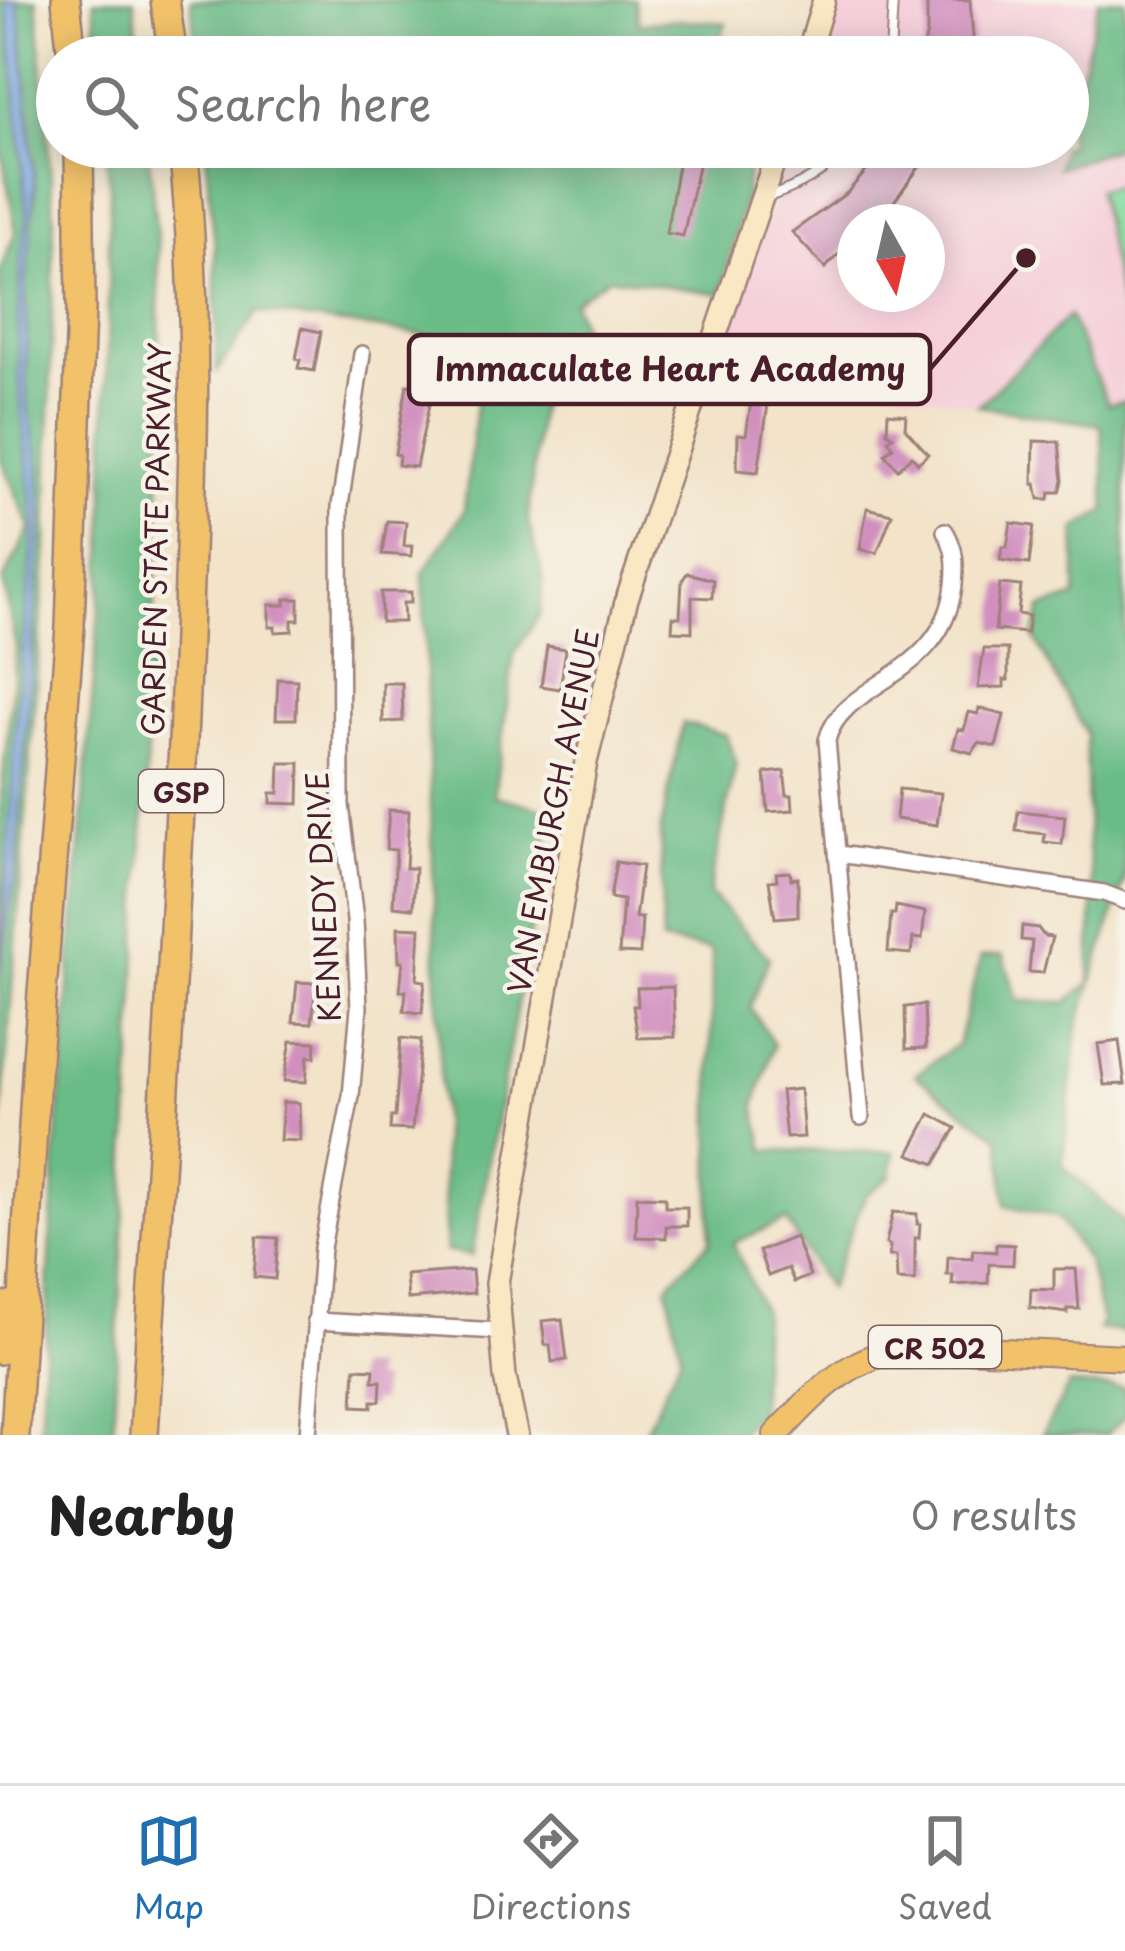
<!DOCTYPE html>
<html lang="en">
<head>
<meta charset="utf-8">
<style>
  body { margin:0; font-family:"Playpen Sans",sans-serif; background:#f6f6f6; color:#222 }
  .compass { position:absolute; left:837px; top:204px; width:108px; height:108px; border-radius:50%; background:#fff; box-shadow:0 6px 30px #0003; rotate:172deg }
  .list { margin:0; padding:0; list-style:none }
  h2 { display:flex; justify-content:space-between; align-items:center; height:156px; margin:0; padding:0 48px; font-size:51px }
  h2 small { font-size:39px; font-weight:400; color:#767676 }
  .icon { flex:none; width:66px; height:66px; fill:none; stroke:currentColor; stroke-width:2; stroke-linecap:round; stroke-linejoin:round }
  .map { position:relative; flex:none; width:1125px; height:1435px; overflow:hidden }
  .search { position:absolute; background:#fff; box-shadow:0 6px 30px #0003; left:36px; right:36px; top:36px; height:132px; display:flex; align-items:center; gap:30px; box-sizing:border-box; padding:0 42px; border-radius:66px; color:#767676; font-size:45px }
  .sheet { height:348px; background:#fff }
  nav { display:flex; justify-content:space-around; align-items:center; box-sizing:border-box; height:168px; border-top:3px solid #e0e0e0; background:#fff; font-size:33px; color:#767676 }
  nav a { display:grid; justify-items:center; gap:6px }
  nav .on { color:#1f6fb2 }
  .map>svg:first-child { display:block }
  .built { fill:#f5cfda; fill-rule:evenodd }
  .green { fill:#84dca1; stroke:#677e66; stroke-width:3 }
  .forest { fill:#6bbc87; stroke:#5a6e59; stroke-width:3 }
  .water { fill:#76a5e0; stroke:#606286; stroke-width:3 }
  .building { fill:#d18fbf }
  .lines { fill:none; stroke-linecap:round; stroke-linejoin:round }
  .service-casing { stroke:#9e817a; stroke-width:12 }
  .minor-casing { stroke:#9e817a; stroke-width:20 }
  .secondary-casing { stroke:#9e817a; stroke-width:26 }
  .primary-casing { stroke:#9e817a; stroke-width:28 }
  .motorway-casing { stroke:#9e817a; stroke-width:32 }
  .service { stroke:#fff; stroke-width:8 }
  .minor { stroke:#fff; stroke-width:15 }
  .secondary { stroke:#fae7c3; stroke-width:21 }
  .primary { stroke:#f2c26a; stroke-width:24 }
  .motorway { stroke:#f2c26a; stroke-width:27 }
  .labels { text-anchor:middle; dominant-baseline:central; stroke-width:9; stroke-linejoin:round; paint-order:stroke }
  .shield { fill:#f7f3e8; stroke:#7e5f64; stroke-width:3 }
  .shield-label { font-size:27px; font-weight:bold; fill:#4a1f2b }
  .street-label { font-size:30px; fill:#4a1f2b; stroke:#f7f3e8 }
  .leader { fill:none; stroke:#4a1f2b; stroke-width:4.5 }
  .callout-dot { fill:#4a1f2b; stroke:#f7f3e8; stroke-width:4.5 }
  .callout { fill:#f7f3e8; stroke:#4a1f2b; stroke-width:4.5 }
  .callout-label { font-size:33px; text-anchor:middle; font-weight:bold; fill:#4a1f2b }
</style>
</head>
<body>
<div class="map">
<svg width="1125" height="1435" viewBox="0 0 1125 1435">
  <rect width="100%" height="100%" fill="#f7f3e8"/>
  <filter id="ink" filterUnits="userSpaceOnUse"><feTurbulence type="fractalNoise" baseFrequency=".00833" numOctaves="2"/><feDisplacementMap in="SourceGraphic" scale="24" xChannelSelector="R" yChannelSelector="G"/><feConvolveMatrix kernelMatrix="1 2 1 2 8 2 1 2 1" color-interpolation-filters="sRGB"/></filter>
  <filter id="wash" filterUnits="userSpaceOnUse"><feTurbulence type="fractalNoise" baseFrequency=".004" numOctaves="4" result="noise"/><feDisplacementMap in="SourceGraphic" scale="48" xChannelSelector="R" yChannelSelector="G"/><feGaussianBlur stdDeviation="2.7" result="paint"/><feColorMatrix in="noise" values="0 0 0 0 0 0 0 0 0 0 0 0 0 0 0 0 0 1.4 0 .05"/><feComposite in="paint" operator="in"/></filter>
  <g filter="url(#wash)">
    <rect width="100%" height="100%" fill="#f2e3c9"/>
    <g class="built">
      <path d="M841 0H1099L1068 125V57H822Z"/>
      <path d="M1125 145V401L1108 404 1069 317 978 406 721 354 792 147H1062L1059 168ZM855 222H927V294H855Z"/>
    </g>
    <path class="green" d="M1125 184V326L1097 190Z"/>
    <g class="forest">
      <path d="M0 0H37L54 217 47 548 0 1138V810L16 648 3 581 31 528 0 457V270L16 232 0 141Z"/>
      <path d="M94 0H134L140 57H99Z"/>
      <path d="M191 0H635L639 24 671 20 726 23 713 57H197Z"/>
      <path d="M1099 0H1125V145L1057 168 1062 147H1068V125Z"/>
      <path d="M106 147H148L158 249 161 472 113 1435H40L56 1148 104 551 110 190Z"/>
      <path d="M205 147H742L749 151 746 191 721 294 609 277 573 302 589 349 545 351 528 520 543 579 540 614 514 654 494 796 552 811 472 1256 446 1251 423 573 464 511 483 343 258 312 217 371 215 246Z"/>
      <path d="M1069 316 1108 404 1125 401V878L1078 1026 1062 1165 1125 1224V1332L1098 1329 1102 1322 1088 1262 1057 1217 1006 1205 1000 1138 915 1075 958 1044 981 957 1003 955 1018 1001 1067 1002 1090 983 1093 892 1088 848 1086 734 1034 637 1041 609 1076 597V529L1106 510 1101 425 978 406Z"/>
      <path d="M683 723 726 735 736 763 709 893 769 958 750 1007 774 1045 755 1105 765 1150 894 1152 891 1176 865 1196 828 1289 786 1220 733 1243 763 1312 759 1412 737 1435H643L681 1355 667 1286 710 1241 712 950 662 942 661 828Z"/>
      <path d="M1069 1385 1125 1388V1417L1106 1435H1042Z"/>
    </g>
    <path class="water" d="M7 0H17L21 23 35 186 26 287 27 400 39 464 42 518 16 868 0 974 17 709 35 524 21 408 18 340 21 258 27 218Z"/>
    <g id="blocks">
      <g class="building">
        <path d="M927 0H970L973 37 970 57H922L927 31Z"/>
        <path d="M887 147H934L893 203 872 222H855V238L825 268 792 232 847 193Z"/>
        <path d="M681 148 701 152 683 236 666 233Z"/>
        <path d="M302 328 321 332 314 371 298 368 300 360 296 359Z"/>
        <path d="M419 340 442 342 416 467 398 465 399 455 395 454 407 385 413 386Z"/>
        <path d="M753 389 770 391 758 472 737 470 738 434 746 435Z"/>
        <path d="M888 413 906 415 905 428 928 454 918 463 912 456 898 469 885 454 893 447 888 440 893 436 887 432Z"/>
        <path d="M1034 441 1059 442 1063 481 1060 492H1050L1049 499H1039L1036 484H1033Z"/>
        <path d="M867 508 892 514 877 553 860 549Z"/>
        <path d="M387 521 406 522 404 546H412L411 556 382 554Z"/>
        <path d="M1011 523 1034 526 1029 564 1000 560 1002 547H1007Z"/>
        <path d="M687 573 713 580 712 598 692 597V632L672 631 673 617H680L682 581Z"/>
        <path d="M1000 584 1021 586 1018 614 1029 616 1027 633 995 630Z"/>
        <path d="M381 592H411V603H403L404 622H381Z"/>
        <path d="M285 599H299V620H292V631L275 632V627H269V605H285Z"/>
        <path d="M547 646 566 649 560 689 541 686Z"/>
        <path d="M984 649H1008V680H1004V687L978 688Z"/>
        <path d="M278 679 297 680 296 719H276Z"/>
        <path d="M383 683H402L403 721 383 722Z"/>
        <path d="M979 708 1004 715 996 747 979 743 972 753 953 748 958 729 964 730 969 712 978 714Z"/>
        <path d="M280 763H300L299 804 271 803V793H279Z"/>
        <path d="M784 771 787 795H792L793 810 768 812 765 773Z"/>
        <path d="M899 789 941 793 937 825 896 819Z"/>
        <path d="M389 810 409 811 406 868H415L413 908 393 906 396 850 386 849Z"/>
        <path d="M1018 811 1065 816 1062 844 1044 842 1045 834 1016 831Z"/>
        <path d="M616 862 642 866 635 918H642L640 954 619 953 623 900 610 898Z"/>
        <path d="M790 872 791 879 798 878V916L775 918 769 881 777 880 776 873Z"/>
        <path d="M896 906 925 912 922 939 913 938 911 954 888 952 891 914H895Z"/>
        <path d="M1022 926 1038 928 1044 936 1052 937 1043 973 1029 972 1032 941 1021 940Z"/>
        <path d="M398 927 420 928 417 980 425 981 422 1013 404 1011 406 991H400L403 961H399Z"/>
        <path d="M297 982 316 983 312 1023 293 1022Z"/>
        <path d="M673 987 675 1037 638 1038 633 1006H638L637 988Z"/>
        <path d="M924 1005 926 1048 906 1049 905 1007Z"/>
        <path d="M401 1038 421 1040 412 1130 390 1129 391 1117H395Z"/>
        <path d="M291 1041 316 1042 315 1057 308 1056 306 1082 284 1081Z"/>
        <path d="M1119 1041 1125 1084 1104 1085 1098 1044Z"/>
        <path d="M800 1089 804 1137 786 1138 781 1091Z"/>
        <path d="M283 1102 299 1103 300 1141 280 1140Z"/>
        <path d="M930 1114 956 1128 935 1164 909 1154Z"/>
        <path d="M637 1196 665 1197V1207H687V1226H666V1238L636 1237Z"/>
        <path d="M893 1212 917 1214V1224H920L919 1238H915V1281L897 1280 896 1256H889L890 1246 886 1243Z"/>
        <path d="M257 1237 278 1238 275 1279 254 1277Z"/>
        <path d="M795 1237 810 1276 794 1282 788 1268 768 1276 759 1251Z"/>
        <path d="M996 1244 1014 1245 1013 1265 989 1264 988 1283 952 1285 953 1275H947L948 1257 972 1258 973 1250 996 1252Z"/>
        <path d="M1054 1269H1076L1079 1309H1067V1313L1030 1308 1031 1289 1054 1290Z"/>
        <path d="M472 1270 474 1293 408 1299 406 1275Z"/>
        <path d="M562 1319 567 1360 552 1362 550 1345H545L542 1321Z"/>
        <path d="M355 1368 374 1369 373 1381H381L380 1401H372V1407L353 1406Z"/>
      </g>
    </g>
  </g>
  <g filter="url(#ink)">
    <use href="#blocks" fill-opacity="0" stroke="#9e817a" stroke-width="3"/>
    <g class="lines">
      <g class="service-casing">
        <g id="service">
          <path d="M890 57 893 0"/>
          <path d="M768 197C798 187 826 173 846 147"/>
        </g>
      </g>
      <g class="minor-casing">
        <g id="minor">
          <path d="M839 854 1104 893 1125 901"/>
          <path d="M861 1117 827 740C843 679 943 680 954 585 956 565 956 549 945 531"/>
          <path d="M315 1321 499 1331"/>
          <path d="M308 1435 322 1248 351 1096 359 1008 355 920 341 805 340 506 362 354"/>
        </g>
      </g>
      <g class="secondary-casing">
        <g id="secondary">
          <path d="M807 57 824 0"/>
          <path d="M517 1435 505 1377 497 1283 586 762 626 602 779 147"/>
        </g>
      </g>
      <g class="primary-casing">
        <path id="primary" d="M776 1435C819 1389 856 1349 923 1347L1125 1357"/>
      </g>
      <g class="motorway-casing">
        <g id="motorway">
          <path d="M66 0 72 57"/>
          <path d="M165 0 173 57"/>
          <path d="M0 1350 9 1306"/>
          <path d="M15 1435 37 1058 70 627 81 309 79 147"/>
          <path d="M144 1435C160 1169 178 903 187 637 193 474 200 310 183 147"/>
        </g>
      </g>
      <use href="#service" class="service"/>
      <use href="#minor" class="minor"/>
      <use href="#secondary" class="secondary"/>
      <use href="#primary" class="primary"/>
      <use href="#motorway" class="motorway"/>
    </g>
  </g>
  <g class="labels">
    <g class="shield">
      <rect x="139" y="770" width="84" height="42" rx="9"/>
      <rect x="869" y="1326" width="132" height="42" rx="9"/>
    </g>
    <g class="shield-label">
      <text x="181" y="791">GSP</text>
      <text x="935" y="1347">CR 502</text>
    </g>
    <g class="street-label">
      <text transform="translate(155 539) rotate(-89)">GARDEN STATE PARKWAY</text>
      <text transform="translate(552 811) rotate(-79)">VAN EMBURGH AVENUE</text>
      <text transform="translate(322 897) rotate(-93)">KENNEDY DRIVE</text>
    </g>
  </g>
  <path class="leader" d="M1026 258L930 369"/>
  <circle class="callout-dot" cx="1026" cy="258" r="12"/>
  <rect class="callout" x="409" y="335" width="521" height="69" rx="12"/>
  <g class="callout-label">
    <text x="670" y="381">Immaculate Heart Academy</text>
  </g>
</svg>
<svg class="compass" viewBox="-18 -18 36 36"><path d="M0-13l5 13h-10z" fill="#e53935"/><path d="M0 13l5-13h-10z" fill="#767676"/></svg>
<div class="search"><svg class="icon" aria-label="search" viewBox="0 0 24 24"><circle cx="10" cy="10" r="6"/><path d="M15 15l6 6"/></svg>Search here</div>
</div>
<section class="sheet">
<h2>Nearby<small>0 results</small></h2>
<ul class="list">
</ul>
</section>
<nav>
<a class="on"><svg class="icon" aria-label="map" viewBox="0 0 24 24"><path d="M3 6l6-2 6 2 6-2v14l-6 2-6-2-6 2zM9 4v14M15 6v14"/></svg>Map</a>
<a><svg class="icon" aria-label="directions" viewBox="0 0 24 24"><path d="M12 3l9 9-9 9-9-9zM9 14v-3h6M13 9l2 2-2 2"/></svg>Directions</a>
<a><svg class="icon" aria-label="saved" viewBox="0 0 24 24"><path d="M7 4h10v16l-5-4-5 4z"/></svg>Saved</a>
</nav>
</body>
</html>
